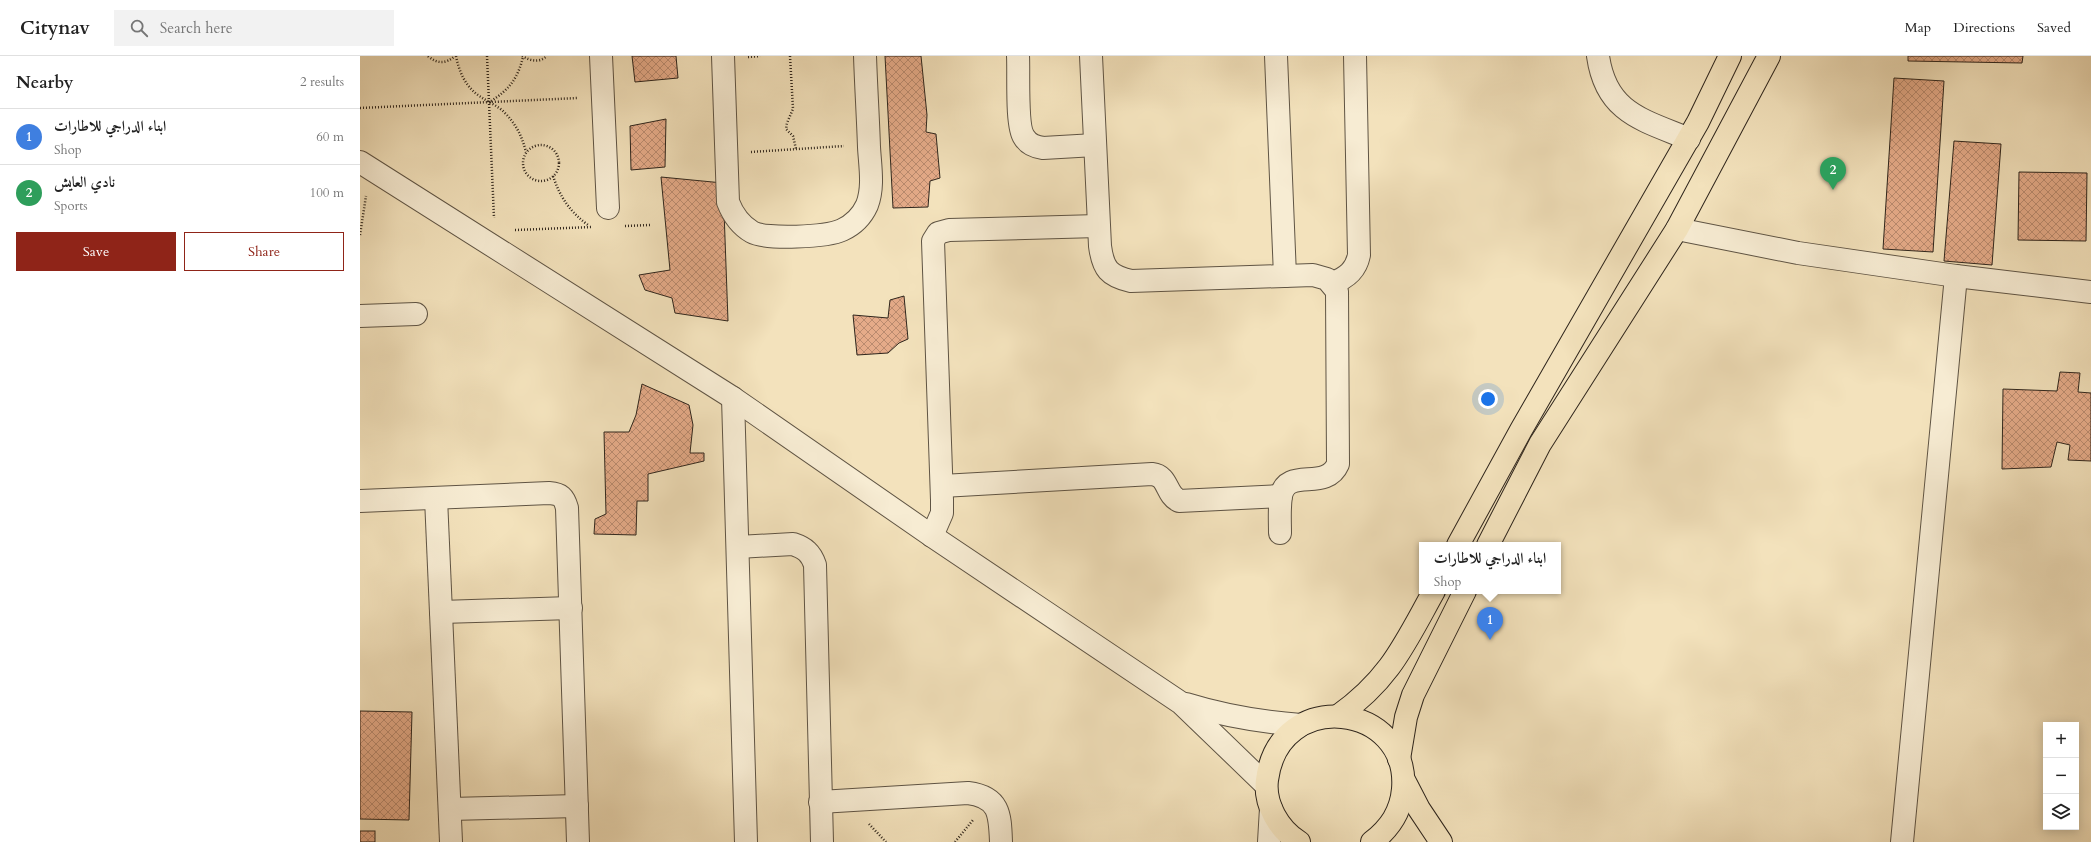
<!DOCTYPE html>
<html lang="en">
<head>
<meta charset="utf-8">
<style>
  body { margin:0; font-family:Cardo,Amiri,serif; background:#f2f2f2; color:#222 }
  .controls { position:absolute; right:12px; bottom:12px; display:grid; overflow:hidden; border-radius:0px; box-shadow:0 2px 10px #0003 }
  .controls button { width:36px; height:36px; display:grid; place-items:center; padding:0; border:0; border-bottom:1px solid #e0e0e0; background:#fff; color:#222; font:20px sans-serif }
  .you { position:absolute; left:1128px; top:343px; width:14px; height:14px; margin:-10px; border:3px solid #fff; border-radius:50%; background:#1a73e8; box-shadow:0 0 0 6px #1a73e833 }
  .badge { display:grid; place-items:center; width:26px; height:26px; border-radius:50%; background:#8f2418; color:#fff; font-size:13px; font-weight:700 }
  .pin { position:absolute; translate:-50% -33px; filter:drop-shadow(0 1px 2px #0008) }
  .pin::after { content:''; position:absolute; top:21px; width:14px; height:12px; background:inherit; clip-path:polygon(0 0,100% 0,50% 100%) }
  .popup { position:absolute; left:1059px; top:486px; width:142px; height:52px; box-sizing:border-box; display:grid; place-content:center; border-radius:0px; background:#fff; filter:drop-shadow(0 1px 3px #0005); font-size:13px; white-space:nowrap; color:#767676 }
  .popup b { font-size:15px; color:#222 }
  .popup::after { content:''; position:absolute; left:50%; top:100%; margin-left:-8px; border:8px solid transparent; border-top-color:#fff }
  .list { margin:0; padding:0; list-style:none }
  h2 { display:flex; justify-content:space-between; align-items:center; height:52px; margin:0; padding:0 16px; font-size:17px }
  h2 small { font-size:13px; font-weight:400; color:#767676 }
  .list li { display:grid; grid-template-columns:26px 1fr auto; gap:12px; align-items:center; box-sizing:border-box; height:56px; padding:0 16px; border-top:1px solid #e0e0e0 }
  .list b { display:block; font-size:15px; white-space:nowrap }
  .list p { margin:0; font-size:13px; white-space:nowrap; color:#767676 }
  .list em { font-size:13px; font-style:normal; color:#767676 }
  .actions { display:flex; gap:8px; padding:12px 16px }
  .actions a { flex:1; padding:9px 0; border:1px solid #8f2418; border-radius:0px; text-align:center; font-size:14px; color:#8f2418 }
  .actions .main { background:#8f2418; color:#fff }
  .icon { flex:none; width:22px; height:22px; fill:none; stroke:currentColor; stroke-width:2; stroke-linecap:round; stroke-linejoin:round }
  .map { position:relative; flex:none; width:1731px; height:786px; overflow:hidden }
  header { display:flex; align-items:center; gap:24px; box-sizing:border-box; height:56px; padding:0 20px; background:#fff; border-bottom:1px solid #e0e0e0 }
  header strong { font-size:19px }
  nav { display:flex; gap:22px; margin-inline-start:auto; font-size:14px }
  .search { width:280px; height:36px; background:#f2f2f2; display:flex; align-items:center; gap:10px; box-sizing:border-box; padding:0 14px; border-radius:0px; color:#767676; font-size:15px }
  main { display:flex }
  aside { flex:1; background:#fff }
  .map>svg:first-child { display:block }
  .building { fill:url(#building-cross-hatch); stroke:#2e251c }
  .lines { fill:none; stroke-linecap:round; stroke-linejoin:round }
  .minor-casing { stroke:#5f5444; stroke-width:24 }
  .major-casing { stroke:#2e251c; stroke-width:24 }
  .path { stroke:#2e251c; stroke-width:2.5; stroke-dasharray:1 2; stroke-linecap:butt }
  .minor { stroke:#f7ecd3; stroke-width:22 }
  .major { stroke:#f3e2bc; stroke-width:22 }
</style>
</head>
<body>
<header>
<strong>Citynav</strong>
<div class="search"><svg class="icon" aria-label="search" viewBox="0 0 24 24"><circle cx="10" cy="10" r="6"/><path d="M15 15l6 6"/></svg>Search here</div>
<nav><a>Map</a><a>Directions</a><a>Saved</a></nav>
</header>
<main>
<aside>
<h2>Nearby<small>2 results</small></h2>
<ul class="list">
<li><span class="badge" style="background:#3f7fe0">1</span><div><b>ابناء الدراجي للاطارات</b><p>Shop</p></div><em>60 m</em></li>
<li><span class="badge" style="background:#2e9e5b">2</span><div><b>نادي العايش</b><p>Sports</p></div><em>100 m</em></li>
</ul>
<div class="actions"><a class="main">Save</a><a>Share</a></div>
</aside>
<div class="map">
<svg width="1731" height="786" viewBox="0 0 1731 786">
  <defs>
    <pattern id="building-cross-hatch" width="8" height="8" patternUnits="userSpaceOnUse"><rect width="8" height="8" fill="#e5ab89"/><path d="M0 0l8 8M0 8l8-8" fill="none" stroke="#ba8b6f"/></pattern>
  </defs>
  <rect width="100%" height="100%" fill="#f3e2bc"/>
  <filter id="stains"><feTurbulence type="fractalNoise" baseFrequency=".005" numOctaves="4"/><feColorMatrix values="0 0 0 0 .2 0 0 0 0 .09 0 0 0 0 .02 0 0 0 .5 -.17"/></filter>
  <radialGradient id="worn" r=".72"><stop offset=".6" stop-color="#630" stop-opacity="0"/><stop offset="1" stop-color="#630" stop-opacity=".3"/></radialGradient>
  <g class="building">
    <path d="M272 0H316L318 22 275 26Z"/>
    <path d="M525 0H561L567 59 566 76 576 78 580 122 570 125 568 151 533 152Z"/>
    <path d="M1548 0H1663L1662 7 1548 5Z"/>
    <path d="M1534 22 1584 25 1573 196 1523 193Z"/>
    <path d="M306 63 305 111 271 114 270 70Z"/>
    <path d="M1594 85 1641 88 1632 209 1584 205Z"/>
    <path d="M1659 116 1727 117 1726 185 1658 184Z"/>
    <path d="M301 121 363 127 368 265 315 257 312 242 285 234 279 219 310 214Z"/>
    <path d="M544 240 548 283 539 287 528 297 497 299 493 259 528 262 530 244Z"/>
    <path d="M1700 316 1720 317 1718 336 1731 337V405L1708 404 1710 389 1697 386 1691 411 1642 413 1643 333 1697 335Z"/>
    <path d="M282 328 329 349 333 369 330 397H344V405L288 418V445H277L276 479 234 478 235 463 246 458 244 376H269L276 359Z"/>
    <path d="M0 655 52 656 49 764 0 763Z"/>
    <rect x="0" y="775" width="15" height="11"/>
  </g>
  <g class="lines">
    <g class="minor-casing">
      <g id="minor">
        <path d="M241 0 248 152"/>
        <path d="M363 0 368 146C373 159 380 169 392 176 406 184 467 181 482 174 493 169 502 160 507 149 514 131 510 110 509 91 508 61 506 30 505 0"/>
        <path d="M658 0C659 17 656 70 664 81 668 88 675 91 683 92L735 89"/>
        <path d="M731 0 740 190C743 213 749 220 771 225L953 219 967 223 977 235 978 408C966 436 927 410 921 440 919 452 920 465 920 477"/>
        <path d="M916 0 925 220"/>
        <path d="M1238 0C1246 57 1283 64 1329 83"/>
        <path d="M0 106 373 342 572 480 821 647 906 729"/>
        <path d="M1317 173 1438 197 1596 220 1731 236"/>
        <path d="M972 227C987 222 996 214 999 199L995 0"/>
        <path d="M0 260 56 258"/>
        <path d="M373 342 386 786"/>
        <path d="M582 430 792 418C809 420 805 438 819 445L921 440"/>
        <path d="M76 442 91 786"/>
        <path d="M0 445 189 437C201 438 204 441 207 452L218 786"/>
        <path d="M572 480 582 457V444L573 185 578 177 589 174 738 170"/>
        <path d="M378 491 433 488C445 492 451 497 455 509L462 786"/>
        <path d="M81 556 211 552"/>
        <path d="M826 648C865 660 901 666 941 669"/>
        <path d="M460 746 608 737C640 741 640 759 641 786"/>
        <path d="M90 753 217 750"/>
        <path d="M909 786 911 752"/>
        <path d="M1542 786 1596 220"/>
      </g>
    </g>
    <g class="major-casing">
      <g id="major">
        <path d="M1098 489 1161 374 1338 66 1370 0"/>
        <path d="M1128 489 1180 388 1317 173 1409 0"/>
        <path d="M978 660C1030 623 1044 589 1074 535"/>
        <path d="M1039 703 1046 661 1053 639 1105 535"/>
        <path d="M1044 724 1059 753 1081 786"/>
        <path d="M939 786C919 774 904 748 907 724 919 630 1050 647 1043 733 1041 756 1030 772 1012 786"/>
      </g>
    </g>
    <g class="path">
      <path d="M68 0C77 8 86 8 95 0"/>
      <path d="M96 0C99 16 106 32 121 41 128 46 138 50 144 56 156 68 162 80 166 96"/>
      <path d="M127 0 134 162"/>
      <path d="M162 0C171 5 179 7 187 0"/>
      <path d="M430 0 433 53 427 67 426 73 433 80 436 93"/>
      <path d="M388 1 400 0"/>
      <path d="M131 45C149 34 158 22 163 1"/>
      <path d="M0 52 218 42"/>
      <circle cx="181" cy="107" r="18"/>
      <path d="M391 96 484 90"/>
      <path d="M193 120C200 141 210 156 228 169"/>
      <path d="M265 170 290 169"/>
      <path d="M155 174 232 171"/>
      <path d="M0 179 6 140"/>
      <path d="M509 768 526 786"/>
      <path d="M595 786 613 764"/>
    </g>
    <use href="#minor" class="minor"/>
    <use href="#major" class="major"/>
  </g>
  <rect width="100%" height="100%" filter="url(#stains)"/>
  <rect width="100%" height="100%" fill="url(#worn)"/>
</svg>
<div class="controls">
<button>+</button>
<button>−</button>
<button><svg class="icon" aria-label="layers" viewBox="0 0 24 24"><path d="M12 4l9 5-9 5-9-5zM3 14l9 5 9-5"/></svg></button>
</div>
<div class="you"></div>
<div class="pin badge" style="left:1130px;top:584px;background:#3f7fe0">1</div>
<div class="popup"><b>ابناء الدراجي للاطارات</b>Shop</div>
<div class="pin badge" style="left:1473px;top:134px;background:#2e9e5b">2</div>
</div>
</main>
</body>
</html>
